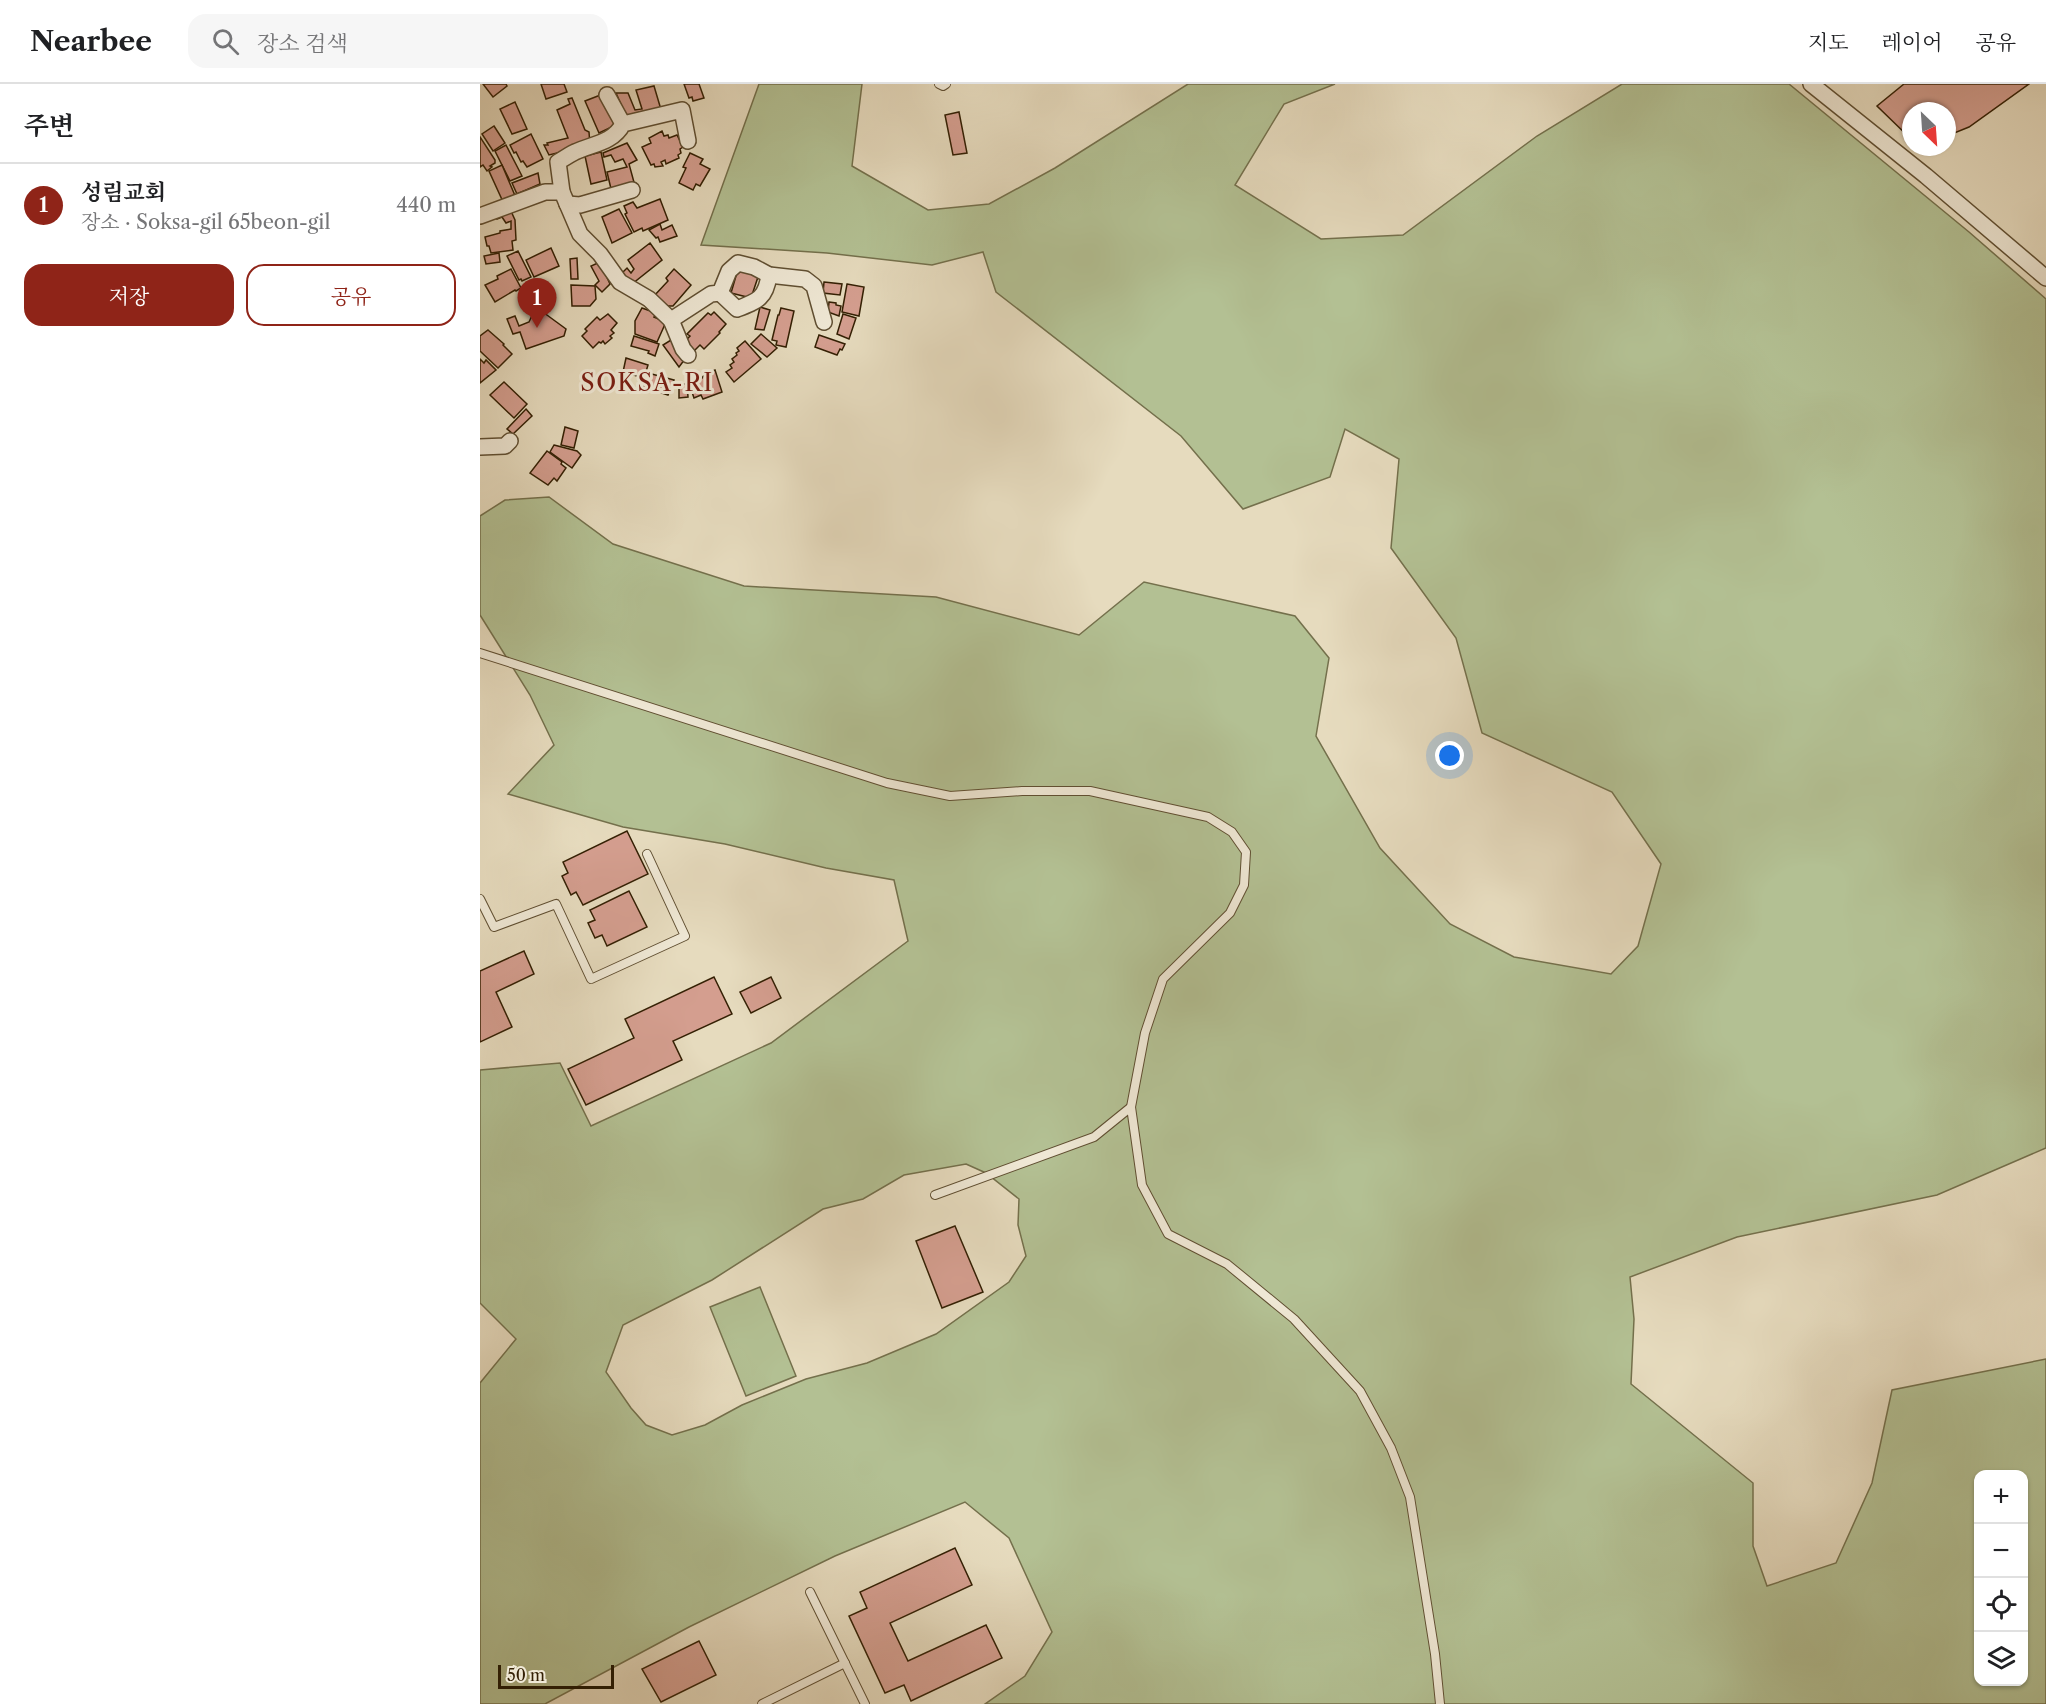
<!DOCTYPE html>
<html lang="ko">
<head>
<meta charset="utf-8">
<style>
  body { margin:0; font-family:"Libre Caslon Text","Noto Serif KR",serif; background:#f6f6f6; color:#202124 }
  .controls { position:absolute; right:18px; bottom:18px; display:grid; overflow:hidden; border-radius:12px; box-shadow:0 2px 4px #0004 }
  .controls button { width:54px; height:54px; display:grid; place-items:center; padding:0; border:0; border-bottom:2px solid #e0e0e0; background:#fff; color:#202124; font:30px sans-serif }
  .compass { position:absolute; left:1422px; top:18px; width:54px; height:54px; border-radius:50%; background:#fff; box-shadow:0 2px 4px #0004; rotate:155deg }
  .scale { position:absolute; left:18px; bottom:15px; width:116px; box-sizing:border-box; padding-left:6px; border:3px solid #342004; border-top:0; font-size:16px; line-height:21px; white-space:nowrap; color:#342004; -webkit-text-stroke:4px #efe8d5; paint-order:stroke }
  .you { position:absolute; left:970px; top:672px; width:21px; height:21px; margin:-15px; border:4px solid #fff; border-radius:50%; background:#1a73e8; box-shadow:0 0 0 9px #1a73e833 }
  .badge { display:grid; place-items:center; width:39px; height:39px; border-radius:50%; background:#8f2418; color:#fff; font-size:20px; font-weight:700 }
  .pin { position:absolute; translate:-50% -50px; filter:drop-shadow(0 2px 3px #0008) }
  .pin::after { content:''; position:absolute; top:32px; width:21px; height:18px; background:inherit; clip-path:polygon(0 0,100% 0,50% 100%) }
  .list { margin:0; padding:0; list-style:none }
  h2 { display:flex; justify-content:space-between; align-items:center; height:78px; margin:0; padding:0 24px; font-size:26px }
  h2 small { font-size:20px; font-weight:400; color:#757577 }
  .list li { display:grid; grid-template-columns:39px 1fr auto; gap:18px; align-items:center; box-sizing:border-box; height:84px; padding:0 24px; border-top:2px solid #e0e0e0 }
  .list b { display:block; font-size:22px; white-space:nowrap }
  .list p { margin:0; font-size:20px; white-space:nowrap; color:#757577 }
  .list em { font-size:20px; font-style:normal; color:#757577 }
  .actions { display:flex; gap:12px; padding:18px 24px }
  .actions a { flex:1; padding:14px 0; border:2px solid #8f2418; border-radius:18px; text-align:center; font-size:21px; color:#8f2418 }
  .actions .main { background:#8f2418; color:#fff }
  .icon { flex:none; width:33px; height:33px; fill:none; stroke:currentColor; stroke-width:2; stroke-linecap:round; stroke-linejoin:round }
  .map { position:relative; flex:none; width:1566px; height:1620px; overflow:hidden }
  header { display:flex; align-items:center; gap:36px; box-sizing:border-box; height:84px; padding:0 30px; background:#fff; border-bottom:2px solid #e0e0e0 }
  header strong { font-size:28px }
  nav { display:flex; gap:33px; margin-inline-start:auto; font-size:21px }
  .search { width:420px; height:54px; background:#f6f6f6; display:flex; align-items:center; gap:15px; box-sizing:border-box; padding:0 21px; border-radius:18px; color:#757577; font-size:22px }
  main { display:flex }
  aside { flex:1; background:#fff }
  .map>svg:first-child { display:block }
  .green { fill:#b3c093; stroke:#74704c; stroke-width:1.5; fill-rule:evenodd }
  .building { fill:#d49e8f; stroke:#342004; stroke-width:1.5 }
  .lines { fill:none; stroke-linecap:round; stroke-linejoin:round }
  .lane-casing { stroke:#604f32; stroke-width:10 }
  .street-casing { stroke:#604f32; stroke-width:18 }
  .lane { stroke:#efe8d5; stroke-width:8 }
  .street { stroke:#efe8d5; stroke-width:15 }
  .labels { text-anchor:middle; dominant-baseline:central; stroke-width:6; stroke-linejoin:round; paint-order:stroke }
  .quarter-label { font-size:24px; letter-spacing:1.5px; fill:#7a1f14; stroke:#efe8d5 }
</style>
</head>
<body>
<header>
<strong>Nearbee</strong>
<div class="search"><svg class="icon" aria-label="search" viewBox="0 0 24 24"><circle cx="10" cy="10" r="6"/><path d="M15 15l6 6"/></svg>장소 검색</div>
<nav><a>지도</a><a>레이어</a><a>공유</a></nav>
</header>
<main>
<aside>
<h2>주변<small></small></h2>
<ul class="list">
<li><span class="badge">1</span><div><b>성림교회</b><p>장소 · Soksa-gil 65beon-gil</p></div><em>440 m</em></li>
</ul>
<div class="actions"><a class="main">저장</a><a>공유</a></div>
</aside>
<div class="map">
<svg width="1566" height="1620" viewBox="0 0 1566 1620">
  <rect width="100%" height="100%" fill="#e6dbbe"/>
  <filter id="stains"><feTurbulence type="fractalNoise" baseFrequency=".00333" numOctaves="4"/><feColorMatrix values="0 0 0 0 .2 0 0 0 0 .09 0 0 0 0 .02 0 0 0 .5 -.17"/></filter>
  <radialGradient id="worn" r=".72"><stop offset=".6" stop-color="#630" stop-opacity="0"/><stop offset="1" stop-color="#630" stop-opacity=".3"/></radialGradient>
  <g class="green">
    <path d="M279 0H382L372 82 448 126 509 120 575 84 708 0H855L804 20 755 101 841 155 923 151 1057 52 1142 0H1309L1489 148 1566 215V1064L1457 1111 1257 1153 1150 1193 1154 1235 1151 1300 1273 1399V1462L1287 1502 1356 1479 1392 1399 1412 1306 1566 1275V1620H505L545 1592 572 1548 529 1454 485 1418 355 1472 209 1543 65 1620H0V1299L36 1255 0 1219V986L80 979 111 1042 291 959 428 857 414 796 346 784 245 760 143 743 28 710 74 661 50 611 0 531V432L25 416 69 413 133 460 264 502 456 513 599 551 664 498 815 532 849 574 836 652 900 764 970 840 1034 873 1131 890 1158 862 1181 780 1132 708 1002 649 976 554 911 464 919 375 865 345 850 393 763 425 701 352 516 208 503 168 452 181 347 169 221 161ZM486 1080 506 1089 539 1115 538 1141 546 1172 529 1198 456 1250 387 1279 326 1295 262 1321 225 1341 192 1351 166 1341 151 1324 126 1288 143 1241 232 1196 343 1125 383 1115 424 1091ZM1498 1390H1544V1598H1498Z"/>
    <path d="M280 1203 316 1292 266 1312 230 1223Z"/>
  </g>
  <g class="building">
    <path d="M3 0H26L27 2 13 13Z"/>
    <path d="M61 0H84L87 8 66 15Z"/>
    <path d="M204 0H219L224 14 213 17 212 13 209 14Z"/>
    <path d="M1424 0H1549L1489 43 1467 52V27H1431V55L1397 22Z"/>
    <path d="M174 2 182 29 147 34 136 9H148L155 26 162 25 156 6Z"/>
    <path d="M123 10 136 41 119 49 105 17Z"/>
    <path d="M92 14 105 46 109 48 110 61 69 71 64 61H68L67 59 88 54 77 26 90 20 88 15Z"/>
    <path d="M35 18 47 45 32 50 20 25Z"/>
    <path d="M479 28 487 69 473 71 465 31Z"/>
    <path d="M14 42 25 59 13 67 2 50Z"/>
    <path d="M182 47 184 52 188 51 189 54 197 51 203 63 200 65 201 69 198 71 199 74 186 80 185 76 181 78 183 82 175 83 174 80 171 81 162 63 171 59 169 54Z"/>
    <path d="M51 50 63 75 47 83 43 77 41 78 36 68 34 69 30 61Z"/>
    <path d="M0 53 15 76V79L10 82 12 83 7 87 3 81 0 83Z"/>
    <path d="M147 59 157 76 149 80 155 102 132 109 127 88 147 83 143 75 135 78 131 71 124 73 123 69Z"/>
    <path d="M26 61 42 92 30 97 15 67Z"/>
    <path d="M121 68 127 96 111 100 105 72Z"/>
    <path d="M210 69 223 75 220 80 230 85 220 102 216 100 213 106 199 99 206 84 203 83Z"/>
    <path d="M22 81 36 114 24 120 9 87Z"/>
    <path d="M58 89 60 100 37 110 32 99Z"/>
    <path d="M180 115 188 136 163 147 162 144 154 148 145 130 147 129 144 122 153 118 157 124Z"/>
    <path d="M30 125 35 136 36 156 32 157 33 166 11 169 9 162H7L5 153 20 149V147L31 145V137L26 139 22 133 17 135 16 133Z"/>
    <path d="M139 125 152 149 132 159 122 133Z"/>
    <path d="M180 140 182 146 192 141 197 152 180 158 178 153 176 154 169 146Z"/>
    <path d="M170 159 182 176 152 200 142 189 147 184 151 189 154 185 148 176Z"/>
    <path d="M71 164 79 182 54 193 46 176Z"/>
    <path d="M38 167 51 193 42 197 41 195 39 196 27 172Z"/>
    <path d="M19 169 20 178 6 180 4 172Z"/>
    <path d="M97 174 98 195H91L90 175Z"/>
    <path d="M120 178 130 200 122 208 115 201 119 197 111 182Z"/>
    <path d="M31 185 41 204 36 207 35 206 15 218 5 201 18 195 17 192Z"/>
    <path d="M194 185 211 201 193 222H185L174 212 188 197 186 194Z"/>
    <path d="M258 185 279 190 271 214 251 209Z"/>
    <path d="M344 198 362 200 360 211 343 209Z"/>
    <path d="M367 200 384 203 379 232 362 228Z"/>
    <path d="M91 201 115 202 116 215 110 222H92Z"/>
    <path d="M349 218 356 219V221L361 222 359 232 348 228Z"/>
    <path d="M56 223 86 245 84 252 46 265 40 248 33 250 27 235 35 232 39 242 49 238Z"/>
    <path d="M280 223 290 226 284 246 275 245Z"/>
    <path d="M162 224 176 229 174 233 186 238 177 258 155 250V237Z"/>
    <path d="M301 224 314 227 306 263 296 261 297 257 292 256 298 231H299Z"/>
    <path d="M234 228 246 240 239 248 240 249 224 265 220 261 214 267 204 258 210 252 207 250 228 229 231 231Z"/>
    <path d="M128 230 137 239 131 246 134 249 130 252 132 254 125 260 123 257 121 259 119 258 113 264 102 252 107 247 105 245 117 233 120 236Z"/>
    <path d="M363 230 376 234 369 255 357 250Z"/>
    <path d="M8 246 24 260 23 261 32 270 18 284 0 267V252Z"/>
    <path d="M281 250 297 264 287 273 271 260Z"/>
    <path d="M339 251 365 260 362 266 360 265 357 271 335 263Z"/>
    <path d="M154 252 179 260 175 272 168 269 169 267 151 262Z"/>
    <path d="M191 256 205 275 199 283 183 261Z"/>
    <path d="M265 257 281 275 254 298 246 288 252 284 250 281 254 278 252 275 257 271 256 269 259 267 257 264Z"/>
    <path d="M146 274 168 281 164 294 143 288Z"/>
    <path d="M0 275 4 279 6 276 16 286 0 299Z"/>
    <path d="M235 286 242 308 223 315 221 311 214 314 210 302 215 300 214 297 222 294 225 290Z"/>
    <path d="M168 289 194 296 188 311 163 303Z"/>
    <path d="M24 298 47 320 34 334 10 311Z"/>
    <path d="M199 300H207L208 313 199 314Z"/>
    <path d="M46 325 52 332 33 350 27 345Z"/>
    <path d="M85 343 98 347 94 364 81 361Z"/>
    <path d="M74 361 97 367 101 371 92 384 70 368Z"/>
    <path d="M67 367 82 378 81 380 86 384 77 397 74 394 68 401 50 389Z"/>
    <path d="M147 747 168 790 103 821 96 808 91 811 82 792 88 789 83 778Z"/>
    <path d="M149 807 167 843 127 862 122 851 115 854 108 839 115 836 110 826Z"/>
    <path d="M44 867 54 890 16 908 32 943 0 958V887Z"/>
    <path d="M234 893 252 930 193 957 202 976 106 1021 88 985 154 954 145 935Z"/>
    <path d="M291 893 301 914 271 929 260 908Z"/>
    <path d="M475 1142 503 1208 462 1224 436 1157Z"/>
    <path d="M475 1464 492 1501 410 1539 428 1577 506 1541 522 1574 431 1617 424 1601 405 1609 369 1532 387 1524 380 1508Z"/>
    <path d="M219 1557 236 1591 181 1618 162 1585Z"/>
  </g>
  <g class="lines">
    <g class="lane-casing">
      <g id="lane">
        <path d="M459 0 463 2 466 0"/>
        <path d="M0 569 407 699 470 712 542 707H610L728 733 752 748 766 768 764 801 750 829 683 895 665 949 651 1023"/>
        <path d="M0 815 14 843 76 820 111 895 205 852 167 770"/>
        <path d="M455 1111 614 1053 651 1023 662 1101 688 1150 747 1180 814 1235 880 1307 911 1364 930 1413 955 1570 960 1620"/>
        <path d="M330 1508 385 1620"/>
        <path d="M282 1620 365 1579"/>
      </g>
    </g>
    <g class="street-casing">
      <g id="street">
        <path d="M1331 0 1446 92 1566 194"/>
        <path d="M127 11 143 40"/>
        <path d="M82 108 78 78C83 75 89 71 95 68 112 60 133 59 143 40L202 26 208 57"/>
        <path d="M87 120 100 121 152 106"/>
        <path d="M0 132 65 108H82L100 150 120 170 140 198 169 215 191 236 231 210 240 209 249 187 258 179 274 183 289 191 325 195 334 202 344 238"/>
        <path d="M240 209 257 225C278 217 286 214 289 191"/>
        <path d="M191 236 203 265 208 271"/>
        <path d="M0 363 25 362 30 357"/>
      </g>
    </g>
    <use href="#lane" class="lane"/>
    <use href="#street" class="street"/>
  </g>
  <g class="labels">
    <g class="quarter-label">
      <text x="167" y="298">SOKSA-RI</text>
    </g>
  </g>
  <rect width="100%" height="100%" filter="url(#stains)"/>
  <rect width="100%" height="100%" fill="url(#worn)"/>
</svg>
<div class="controls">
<button>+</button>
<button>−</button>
<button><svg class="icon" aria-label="locate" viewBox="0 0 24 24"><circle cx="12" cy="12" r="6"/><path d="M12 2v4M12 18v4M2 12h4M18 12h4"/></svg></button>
<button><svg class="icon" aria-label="layers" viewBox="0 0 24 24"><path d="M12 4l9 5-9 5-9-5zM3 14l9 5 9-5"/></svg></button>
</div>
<svg class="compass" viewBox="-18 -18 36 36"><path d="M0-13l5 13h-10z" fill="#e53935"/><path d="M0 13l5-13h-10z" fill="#757577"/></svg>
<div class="scale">50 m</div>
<div class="you"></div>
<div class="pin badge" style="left:57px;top:244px">1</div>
</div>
</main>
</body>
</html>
